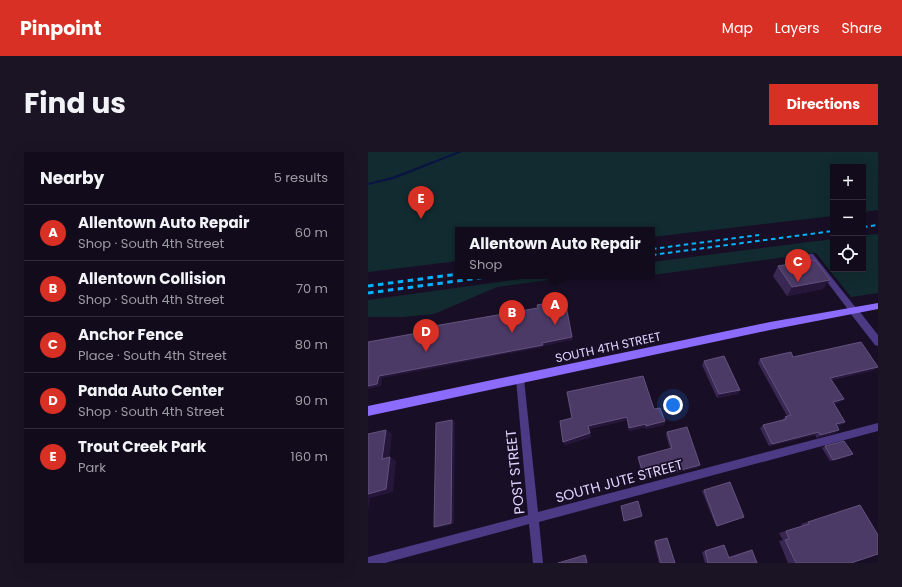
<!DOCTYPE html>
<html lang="en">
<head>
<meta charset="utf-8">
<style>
  body { margin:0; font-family:Poppins,sans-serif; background:#1b1425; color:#f1f3f6 }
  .controls { position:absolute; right:12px; top:12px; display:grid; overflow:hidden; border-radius:0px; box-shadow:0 4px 16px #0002 }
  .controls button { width:36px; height:36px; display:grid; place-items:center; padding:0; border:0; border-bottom:1px solid #312b3b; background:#120b1c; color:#f1f3f6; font:20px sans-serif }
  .you { position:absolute; left:305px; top:253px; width:14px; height:14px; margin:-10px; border:3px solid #fff; border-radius:50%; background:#1a73e8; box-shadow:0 0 0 6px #1a73e833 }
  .badge { display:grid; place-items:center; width:26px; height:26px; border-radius:50%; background:#d93025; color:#fff; font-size:13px; font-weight:700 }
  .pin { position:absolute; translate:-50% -33px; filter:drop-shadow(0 1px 2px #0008) }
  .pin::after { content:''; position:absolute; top:21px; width:14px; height:12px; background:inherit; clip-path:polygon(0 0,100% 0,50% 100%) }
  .popup { position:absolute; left:87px; top:75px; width:200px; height:52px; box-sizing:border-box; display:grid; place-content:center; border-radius:0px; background:#120b1c; filter:drop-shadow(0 1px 3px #0005); font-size:13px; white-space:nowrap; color:#9c9ba3 }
  .popup b { font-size:15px; color:#f1f3f6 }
  .popup::after { content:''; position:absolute; left:50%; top:100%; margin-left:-8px; border:8px solid transparent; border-top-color:#120b1c }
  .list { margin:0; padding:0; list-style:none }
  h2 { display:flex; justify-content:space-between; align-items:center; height:52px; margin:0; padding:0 16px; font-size:17px }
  h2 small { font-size:13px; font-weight:400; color:#9c9ba3 }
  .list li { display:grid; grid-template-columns:26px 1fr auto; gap:12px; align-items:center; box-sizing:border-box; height:56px; padding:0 16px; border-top:1px solid #312b3b }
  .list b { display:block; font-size:15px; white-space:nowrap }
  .list p { margin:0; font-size:13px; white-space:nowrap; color:#9c9ba3 }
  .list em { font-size:13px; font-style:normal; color:#9c9ba3 }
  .icon { flex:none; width:22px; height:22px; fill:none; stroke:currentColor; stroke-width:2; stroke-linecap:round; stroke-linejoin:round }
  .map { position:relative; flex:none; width:510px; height:411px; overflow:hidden; border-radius:0px }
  header { display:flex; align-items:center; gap:24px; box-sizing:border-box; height:56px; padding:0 20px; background:#d93025; color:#fff }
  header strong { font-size:19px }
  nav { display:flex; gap:22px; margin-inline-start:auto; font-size:14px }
  .intro { display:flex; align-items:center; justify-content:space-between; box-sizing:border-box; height:96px; padding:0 24px }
  h1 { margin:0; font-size:28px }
  .button { padding:10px 18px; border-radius:0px; background:#d93025; color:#fff; font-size:14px; font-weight:700 }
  main { display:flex; gap:24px; padding:0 24px }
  aside { flex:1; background:#120b1c; border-radius:0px; box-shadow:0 4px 16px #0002 }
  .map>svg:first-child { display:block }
  .green { fill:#122b30 }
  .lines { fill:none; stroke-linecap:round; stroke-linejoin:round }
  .stream { fill:#0a1444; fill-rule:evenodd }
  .service { fill:#4c3a85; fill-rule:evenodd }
  .minor { fill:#4c3a85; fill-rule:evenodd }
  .secondary { fill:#8c6cff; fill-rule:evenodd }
  .rail-far1 { stroke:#01b3ff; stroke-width:2; stroke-dasharray:4.5 3.5; stroke-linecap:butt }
  .rail { stroke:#01b3ff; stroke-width:3; stroke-dasharray:5.5 4.5; stroke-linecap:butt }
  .wall { fill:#3a2854 }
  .shaded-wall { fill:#25163a }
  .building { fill:#4c3a66; stroke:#63527e }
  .labels { text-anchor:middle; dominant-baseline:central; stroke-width:3.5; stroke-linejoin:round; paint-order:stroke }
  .street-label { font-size:12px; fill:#e2d4ff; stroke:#180f26 }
  .near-street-label { font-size:14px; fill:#e2d4ff; stroke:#180f26 }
</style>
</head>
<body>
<header>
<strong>Pinpoint</strong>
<nav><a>Map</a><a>Layers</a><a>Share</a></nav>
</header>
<div class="intro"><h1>Find us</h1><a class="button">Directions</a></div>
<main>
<aside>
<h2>Nearby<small>5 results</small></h2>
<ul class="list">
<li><span class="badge">A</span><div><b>Allentown Auto Repair</b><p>Shop · South 4th Street</p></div><em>60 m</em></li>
<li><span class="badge">B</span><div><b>Allentown Collision</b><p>Shop · South 4th Street</p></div><em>70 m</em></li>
<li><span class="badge">C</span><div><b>Anchor Fence</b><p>Place · South 4th Street</p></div><em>80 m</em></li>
<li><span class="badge">D</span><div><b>Panda Auto Center</b><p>Shop · South 4th Street</p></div><em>90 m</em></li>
<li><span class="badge">E</span><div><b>Trout Creek Park</b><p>Park</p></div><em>160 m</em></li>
</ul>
</aside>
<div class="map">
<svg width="510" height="411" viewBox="0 0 510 411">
  <rect width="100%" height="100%" fill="#180f26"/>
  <g class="green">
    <path d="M0 0H510V58L495 60V15H465V64L284 85V78H90V109L0 120Z"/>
    <path d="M510 82V141L483 145 448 101 284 123V110L465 87V117H495V83Z"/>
    <path d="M175 124H210L129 135 66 162 35 165H0V148Z"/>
  </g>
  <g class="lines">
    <path class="stream" d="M89 0H94L26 27 0 33V31L24 25Z"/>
    <g class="service">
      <path d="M441 102H445L488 156 489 158 488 160H482L441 106Z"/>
      <path d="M152 223 155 224 156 227 170 360 510 271V279L171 370 175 411H165L161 372 17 411H0V405L160 363 148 227 149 224Z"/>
    </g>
    <path class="minor" d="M485 154 488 155 510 183V194L507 193 482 161 480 158 482 155Z"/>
    <path class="secondary" d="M510 151V157L402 178 0 264V254L402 170Z"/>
    <g class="rail-far1">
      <path d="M495 75 510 73"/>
      <path d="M284 97 391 83"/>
      <path d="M284 103 465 79"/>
    </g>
    <g class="rail">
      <path d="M284 103H286"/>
      <path d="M0 134 90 122"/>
      <path d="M0 141 126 124"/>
    </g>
  </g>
  <g class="wall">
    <path d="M410 114 455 137 419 144 405 124Z"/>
    <path d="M425 205 510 214V215L506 218 464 228 472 250 466 252 477 270 473 273 469 274 467 281 449 286 447 283 401 294 392 276 395 273 415 268H414L417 265 419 264 390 211 392 207Z"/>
    <path d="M336 209 372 238 370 242 349 246 334 213Z"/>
    <path d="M286 257 297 269 296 273 278 277 277 275 261 279 259 268 221 277 223 285 197 293 195 290 192 269Z"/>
    <path d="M299 280 330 315 304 322 303 319 275 327 270 307V305L302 297 298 283Z"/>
    <path d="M457 294 485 302 482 304 462 309 454 296Z"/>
    <path d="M336 338 376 365 348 374 334 339Z"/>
    <path d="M484 356 483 411H420L411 389 415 388 411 381 434 374 433 372Z"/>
    <path d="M287 389 307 411H291L286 391Z"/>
    <path d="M356 393 360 405 379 399 384 398 389 411H337L334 400Z"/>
  </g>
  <g class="shaded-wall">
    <path d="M462 128 455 137 419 144 424 135Z"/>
    <path d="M197 148 205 188 175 194 174 191Z"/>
    <path d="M175 193V195L14 226 13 234 0 237V234L11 224Z"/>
    <path d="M510 215 506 218 458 229 462 226Z"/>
    <path d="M372 238 370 242 349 246 351 242Z"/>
    <path d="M476 247 472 250 461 253 465 250Z"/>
    <path d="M259 265V268L221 277 220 274Z"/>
    <path d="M84 268 87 270 86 372 70 376 66 375Z"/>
    <path d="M297 269 296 273 278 277V274Z"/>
    <path d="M477 270 473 273 464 275 468 272Z"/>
    <path d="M278 272 277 275 261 279V276Z"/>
    <path d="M18 278 24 282 21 310 14 307Z"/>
    <path d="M471 278 467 281 449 286 452 283Z"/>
    <path d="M451 280 447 283 401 294 404 292Z"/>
    <path d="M222 281 223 285 197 293 195 290Z"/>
    <path d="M485 302 482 304 462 309 465 308Z"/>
    <path d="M22 305 28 309 25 340 2 346 0 359V342Z"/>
    <path d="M332 313 330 315 304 322 305 320Z"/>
    <path d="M304 317 303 319 275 327 276 324Z"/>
    <path d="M274 364V365L256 370V369Z"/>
    <path d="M217 403 219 404 220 411H219Z"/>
  </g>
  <g class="building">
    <path d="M447 108 462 128 424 135 410 114Z"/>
    <path d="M197 148 204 185 174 191 175 193 11 224 9 232 0 234V190L66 178V174L170 156 169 153Z"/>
    <path d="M493 190 510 215 462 226 476 247 465 250 477 270 468 272 471 278 452 283 451 280 404 292 395 273 419 267 417 265 423 263 392 207 423 200 425 205Z"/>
    <path d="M356 204 372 238 351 242 336 209Z"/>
    <path d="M275 224 286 257 292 256 297 269 278 274V272L261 276 259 265 220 274 222 281 195 290 192 269 204 266 199 240Z"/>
    <path d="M84 268 83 371 66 375 68 271Z"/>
    <path d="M319 275 332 313 305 320 304 317 276 324 270 305 304 296 299 280Z"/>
    <path d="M18 278 14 307 22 305 18 337 0 342V282Z"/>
    <path d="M476 289 485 302 465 308 457 294Z"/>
    <path d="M362 330 376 365 349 374 336 338Z"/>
    <path d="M270 349 274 364 256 369 253 354Z"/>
    <path d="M492 353 510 383V402L483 411H428L417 388 421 387 418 379 441 372 440 370Z"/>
    <path d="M299 386 307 411H293L287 389Z"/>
    <path d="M356 393 361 406 384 398 389 411H340L337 399Z"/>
    <path d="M217 403 219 411H190Z"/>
  </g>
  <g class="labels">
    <g class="street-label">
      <text transform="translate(240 195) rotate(-12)">SOUTH 4TH STREET</text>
    </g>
    <g class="near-street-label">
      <text transform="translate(147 320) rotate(-96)">POST STREET</text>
      <text transform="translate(251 329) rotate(-15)">SOUTH JUTE STREET</text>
    </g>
  </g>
</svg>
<div class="controls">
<button>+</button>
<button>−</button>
<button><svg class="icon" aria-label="locate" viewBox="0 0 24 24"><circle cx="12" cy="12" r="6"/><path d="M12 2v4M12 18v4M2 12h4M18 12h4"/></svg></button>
</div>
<div class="you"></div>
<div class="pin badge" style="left:187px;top:173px">A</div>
<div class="popup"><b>Allentown Auto Repair</b>Shop</div>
<div class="pin badge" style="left:144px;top:181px">B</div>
<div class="pin badge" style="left:430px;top:130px">C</div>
<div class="pin badge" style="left:58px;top:200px">D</div>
<div class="pin badge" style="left:53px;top:67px">E</div>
</div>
</main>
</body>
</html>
